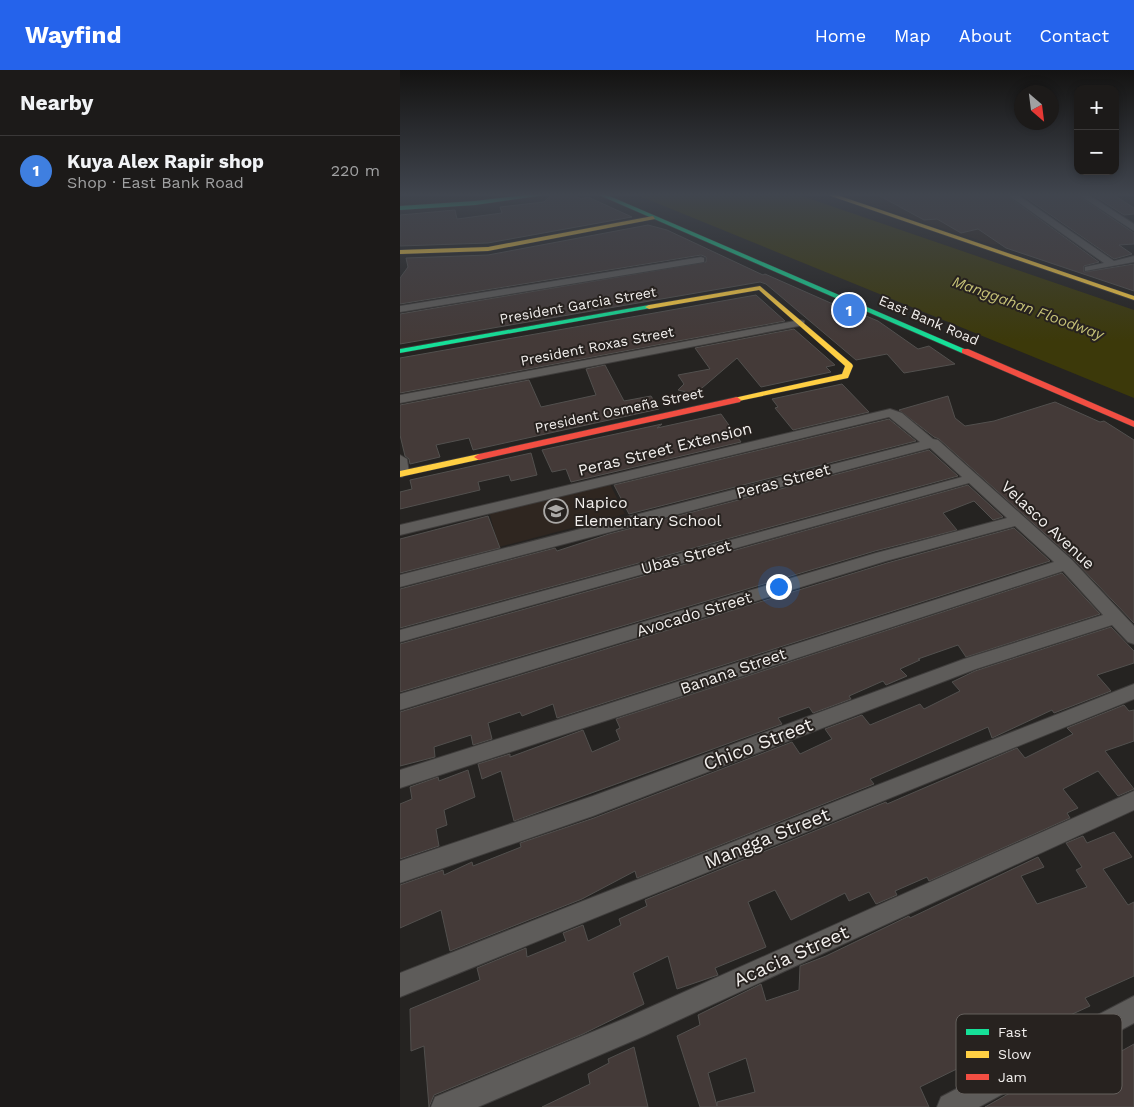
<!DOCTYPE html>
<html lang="en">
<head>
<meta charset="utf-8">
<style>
  body { margin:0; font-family:"Work Sans",sans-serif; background:#252322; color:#f1f3f6 }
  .controls { position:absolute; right:15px; top:15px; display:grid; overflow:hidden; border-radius:10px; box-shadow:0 2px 8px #0003 }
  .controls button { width:45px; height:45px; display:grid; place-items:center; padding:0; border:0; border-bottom:1px solid #3a3838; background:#1c1a19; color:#f1f3f6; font:25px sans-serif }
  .compass { position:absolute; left:614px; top:15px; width:45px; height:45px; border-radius:50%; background:#1c1a19; box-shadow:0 2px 8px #0003; rotate:152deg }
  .you { position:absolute; left:378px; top:516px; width:18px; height:18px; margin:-12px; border:4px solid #fff; border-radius:50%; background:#1a73e8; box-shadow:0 0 0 8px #1a73e833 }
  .badge { display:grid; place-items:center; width:32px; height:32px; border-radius:50%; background:#2563eb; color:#fff; font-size:16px; font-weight:700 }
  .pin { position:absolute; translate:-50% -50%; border:2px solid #fff; box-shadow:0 1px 5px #0006 }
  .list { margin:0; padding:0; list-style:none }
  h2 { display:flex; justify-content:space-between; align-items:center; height:65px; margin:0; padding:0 20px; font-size:21px }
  h2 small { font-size:16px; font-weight:400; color:#a0a1a2 }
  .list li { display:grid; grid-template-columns:32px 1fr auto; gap:15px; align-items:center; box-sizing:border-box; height:70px; padding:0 20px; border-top:1px solid #3a3838 }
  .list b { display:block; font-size:19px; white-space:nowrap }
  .list p { margin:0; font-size:16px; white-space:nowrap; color:#a0a1a2 }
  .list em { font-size:16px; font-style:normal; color:#a0a1a2 }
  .map { position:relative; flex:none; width:734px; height:1037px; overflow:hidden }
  header { display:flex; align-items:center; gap:30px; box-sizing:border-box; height:70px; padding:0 25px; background:#2563eb; color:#fff }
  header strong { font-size:24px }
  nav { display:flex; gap:28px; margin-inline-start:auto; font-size:18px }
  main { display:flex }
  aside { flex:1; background:#1c1a19 }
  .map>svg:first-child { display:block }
  .built { fill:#2f2620 }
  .water { fill:#3c390a }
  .building { fill:#443a38; stroke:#52504e; fill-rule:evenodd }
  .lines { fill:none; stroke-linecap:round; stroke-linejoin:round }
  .street-casing { stroke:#3f3d3c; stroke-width:2 }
  .fast-casing { stroke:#3f3d3c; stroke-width:1 }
  .slow-casing { stroke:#3f3d3c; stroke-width:1 }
  .jam-casing { stroke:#3f3d3c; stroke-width:1 }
  .street { fill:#5e5c5a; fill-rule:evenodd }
  .fast { fill:#16e098; fill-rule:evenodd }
  .slow { fill:#ffcf43; fill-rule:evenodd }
  .jam { fill:#f24e42; fill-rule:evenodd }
  .labels { text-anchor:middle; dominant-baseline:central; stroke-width:4; stroke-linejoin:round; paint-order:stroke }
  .far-street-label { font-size:14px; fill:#f2efed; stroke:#27221f }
  .far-water-label { font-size:15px; font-style:italic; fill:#c6c277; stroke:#27221f }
  .street-label { font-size:16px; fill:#f2efed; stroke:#27221f }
  .poi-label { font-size:16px; fill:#f2efed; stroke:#27221f; text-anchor:start }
  .near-street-label { font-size:19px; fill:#f2efed; stroke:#27221f }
  .key { fill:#27221f; stroke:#64605d; stroke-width:1 }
  .key-label { font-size:14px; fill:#f2efed }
</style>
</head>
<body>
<header>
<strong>Wayfind</strong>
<nav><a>Home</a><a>Map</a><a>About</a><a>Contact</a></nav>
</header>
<main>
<aside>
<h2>Nearby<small></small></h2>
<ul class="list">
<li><span class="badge" style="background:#3f7fe0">1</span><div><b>Kuya Alex Rapir shop</b><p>Shop · East Bank Road</p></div><em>220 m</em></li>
</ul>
</aside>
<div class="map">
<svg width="734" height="1037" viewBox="0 0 734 1037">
  <rect width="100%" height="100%" fill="#252321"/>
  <g class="built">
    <path d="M442 125H603L638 168 593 175Z"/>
    <path d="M207 408 225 444 99 477 88 438Z"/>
  </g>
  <path class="water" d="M237 125H399L734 240V328Z"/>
  <g class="building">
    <path d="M156 125H174L181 129 188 127 232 147 88 173 0 176V145L55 140 57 149 102 143 100 137 144 132 150 126Z"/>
    <path d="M478 125H606L699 192 684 196V202L734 194V221L606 178 578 159 561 163 537 149 524 150Z"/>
    <path d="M622 125H677L734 163V174L719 175 732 184 714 189Z"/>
    <path d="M693 125H714L734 138V144L724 145Z"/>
    <path d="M248 155 267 160 363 205 365 204 442 238 458 249 466 246 478 251 518 279 529 276 555 294 504 303 487 284 456 290 366 214 360 212 0 274V244L306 192V187L301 185 0 234V208L8 197 6 188 88 185Z"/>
    <path d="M356 225 385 251 0 323V288Z"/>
    <path d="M394 259 435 295 426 297 431 302 361 317 337 288 295 324 278 320 284 314 278 305 310 299 295 278Z"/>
    <path d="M205 295 224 331 251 326 259 339 73 380 69 368 36 375 40 387 10 394 9 389 5 386 0 365V335L129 310 141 337 196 325 186 299Z"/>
    <path d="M442 314 469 342 393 360 375 338 378 337 372 329Z"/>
    <path d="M548 326 555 348 565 356 594 351 655 332 700 352 704 351 734 370V553L673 489 539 369 534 367 499 340Z"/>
    <path d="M321 344 341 372 171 412 166 399 152 402 142 380 262 354 257 358Z"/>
    <path d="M489 349 516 371 229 444 214 415Z"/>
    <path d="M529 380 558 406 0 558V519L155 478 157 481 209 464Z"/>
    <path d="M131 383 137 405 111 411 109 405 78 412 80 420 0 439V422L12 419 10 410Z"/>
    <path d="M568 415 603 447 593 450 574 431 543 443 557 460 475 481 0 622V574Z"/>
    <path d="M88 446 100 478 0 503V469Z"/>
    <path d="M614 458 650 491 157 648 153 634 122 646 120 642 88 653 92 669 73 675 71 665 34 677 35 687 0 696V642L487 493Z"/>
    <path d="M662 503 700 544 566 587 558 575 518 589 520 590 500 599 507 606 486 615 483 611 449 626 451 629 413 643 409 637 378 648 382 654 114 751 101 701 82 709 78 694 110 684V687L183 660 192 682 220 670 216 660 220 658 216 649Z"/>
    <path d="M711 557 734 581V593L697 605 711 621 654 643 652 640 592 668 588 657 470 709 474 714 237 808 235 801 182 829 50 881 41 840 0 858V815L43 800 44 805 72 792 73 796 121 777 120 773 194 748 392 672 400 684 432 669 425 659 462 645 470 655 520 634 524 639 560 621 552 612 575 601Z"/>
    <path d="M724 635 729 641 734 640V671L705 681 734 719 718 726 698 701 663 719 678 738 667 743 670 748 529 811 527 807 495 821 497 825 476 834 469 822 449 831 445 823 391 850 375 820 348 832 366 877 315 898 318 905 277 919 268 886 233 903 244 934 183 964 34 1025 29 1037 24 976 11 981 10 939 80 910 77 898 126 878 127 887 166 871 163 863 183 855 188 871 221 855 219 849 247 836 245 830 486 732 487 734 617 678 625 688 673 664 667 658Z"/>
    <path d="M68 700 75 727 44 740 47 755 36 759 39 776 0 789V734L12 729 10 717 38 707 39 711Z"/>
    <path d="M714 762 732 787 703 799 728 835 734 832V906L685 928 690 936 642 958 645 963 611 980 614 986 574 1008 567 994 520 1017 529 1037H300L277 966 300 955 298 945 361 914 366 931 399 920 400 896 426 886 509 846 510 848 638 787 644 797 621 806 637 834 687 817 676 800 682 797 666 773 683 766 687 773ZM346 988 355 1022 317 1032V1036L308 1003Z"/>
    <path d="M708 969 718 983 734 974V1037H585L651 1000 655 1006 685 986 683 983Z"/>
    <path d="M234 977 248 1037H142L190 1014 188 1004 209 993 208 989Z"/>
  </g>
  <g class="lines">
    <g class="street-casing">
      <g id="street">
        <path d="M608 125H618L714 191 734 186V192L685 201V197L704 193Z"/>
        <path d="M679 125H689L734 154V161Z"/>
        <path d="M301 187 304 188V192L0 242V236Z"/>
        <path d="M400 250 404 251V255L0 333V325Z"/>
        <path d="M490 339 502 343 533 369 538 370 672 490 734 556V574L728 572 712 555 576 599 193 746 0 813V791L193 726 564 589 703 545 663 501 0 718V700L654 492 615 456 486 491 0 640V624L476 483 607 448 569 413 0 572V560L562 407 530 378 0 517V505L520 372 489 347 0 465V455Z"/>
        <path d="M0 385 7 389 9 403 2 407H0Z"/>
        <path d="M734 614V629L0 927V903Z"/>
        <path d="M734 721V740L244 966 78 1037H31L35 1027 226 948Z"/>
        <path d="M734 926V953L579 1037H537L541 1027Z"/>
      </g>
    </g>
    <g class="fast-casing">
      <g id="fast">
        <path d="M125 125H145L75 135 0 140V136L75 131Z"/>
        <path d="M199 125H207L569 281 562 283Z"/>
        <path d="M249 235 253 237 251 238 0 283V279Z"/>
      </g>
    </g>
    <g class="slow-casing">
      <g id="slow">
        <path d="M428 125H437L734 226V230Z"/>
        <path d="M253 146 255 149 88 181 0 184V180L88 177Z"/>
        <path d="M360 216 452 294 453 296 448 308 334 332V328L442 304 445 296 359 220 249 239 245 237 249 235Z"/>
        <path d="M79 384 82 385V389L0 407V401Z"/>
      </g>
    </g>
    <g class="jam-casing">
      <g id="jam">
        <path d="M562 279H568L734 351V357L562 283Z"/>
        <path d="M337 327 341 330 340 332 79 390 74 387 79 384Z"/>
      </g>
    </g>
    <use href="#street" class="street"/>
    <use href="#fast" class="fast"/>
    <use href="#slow" class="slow"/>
    <use href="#jam" class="jam"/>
  </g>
  <linearGradient id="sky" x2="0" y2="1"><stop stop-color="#141312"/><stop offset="0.46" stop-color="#40454e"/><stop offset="1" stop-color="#40454e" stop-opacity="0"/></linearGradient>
  <rect width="734" height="271" fill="url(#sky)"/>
  <defs>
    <g id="school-ring" transform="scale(1.25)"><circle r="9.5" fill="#27221f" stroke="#aaa8a6" stroke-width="1.5"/><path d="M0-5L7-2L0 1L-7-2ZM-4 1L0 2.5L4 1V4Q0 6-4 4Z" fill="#aaa8a6"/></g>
  </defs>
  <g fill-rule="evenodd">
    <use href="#school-ring" x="156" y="441"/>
  </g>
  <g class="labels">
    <g class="far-street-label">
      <text transform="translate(178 235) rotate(-10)">President Garcia Street</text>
      <text transform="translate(529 250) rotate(23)">East Bank Road</text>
      <text transform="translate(197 276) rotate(-11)">President Roxas Street</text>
      <text transform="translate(219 340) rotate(-12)">President Osmeña Street</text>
    </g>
    <g class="far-water-label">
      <text transform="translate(628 238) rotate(20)">Manggahan Floodway</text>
    </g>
    <g class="street-label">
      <text transform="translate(265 379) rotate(-14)">Peras Street Extension</text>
      <text transform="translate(383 411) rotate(-15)">Peras Street</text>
      <text transform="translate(648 455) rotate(43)">Velasco Avenue</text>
      <text transform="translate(286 487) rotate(-15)">Ubas Street</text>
      <text transform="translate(294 544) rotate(-17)">Avocado Street</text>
      <text transform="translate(333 601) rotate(-19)">Banana Street</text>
    </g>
    <g class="poi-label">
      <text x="174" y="432">Napico<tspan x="174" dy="18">Elementary School</tspan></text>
    </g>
    <g class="near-street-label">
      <text transform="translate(358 674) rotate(-21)">Chico Street</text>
      <text transform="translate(367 768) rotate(-22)">Mangga Street</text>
      <text transform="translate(391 886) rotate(-24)">Acacia Street</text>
    </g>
  </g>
  <rect x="556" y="944" width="166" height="80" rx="8" class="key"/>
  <rect x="566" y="959" width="23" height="6" fill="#16e098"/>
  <rect x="566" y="981" width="23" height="7" fill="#ffcf43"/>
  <rect x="566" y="1004" width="23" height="6" fill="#f24e42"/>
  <g class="key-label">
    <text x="598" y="967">Fast</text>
    <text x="598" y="989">Slow</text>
    <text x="598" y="1012">Jam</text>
  </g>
</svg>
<div class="controls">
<button>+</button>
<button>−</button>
</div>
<svg class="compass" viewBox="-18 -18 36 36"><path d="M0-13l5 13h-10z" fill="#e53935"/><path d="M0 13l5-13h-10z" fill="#a0a1a2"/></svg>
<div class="you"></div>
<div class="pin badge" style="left:449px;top:240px;background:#3f7fe0">1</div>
</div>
</main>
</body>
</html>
